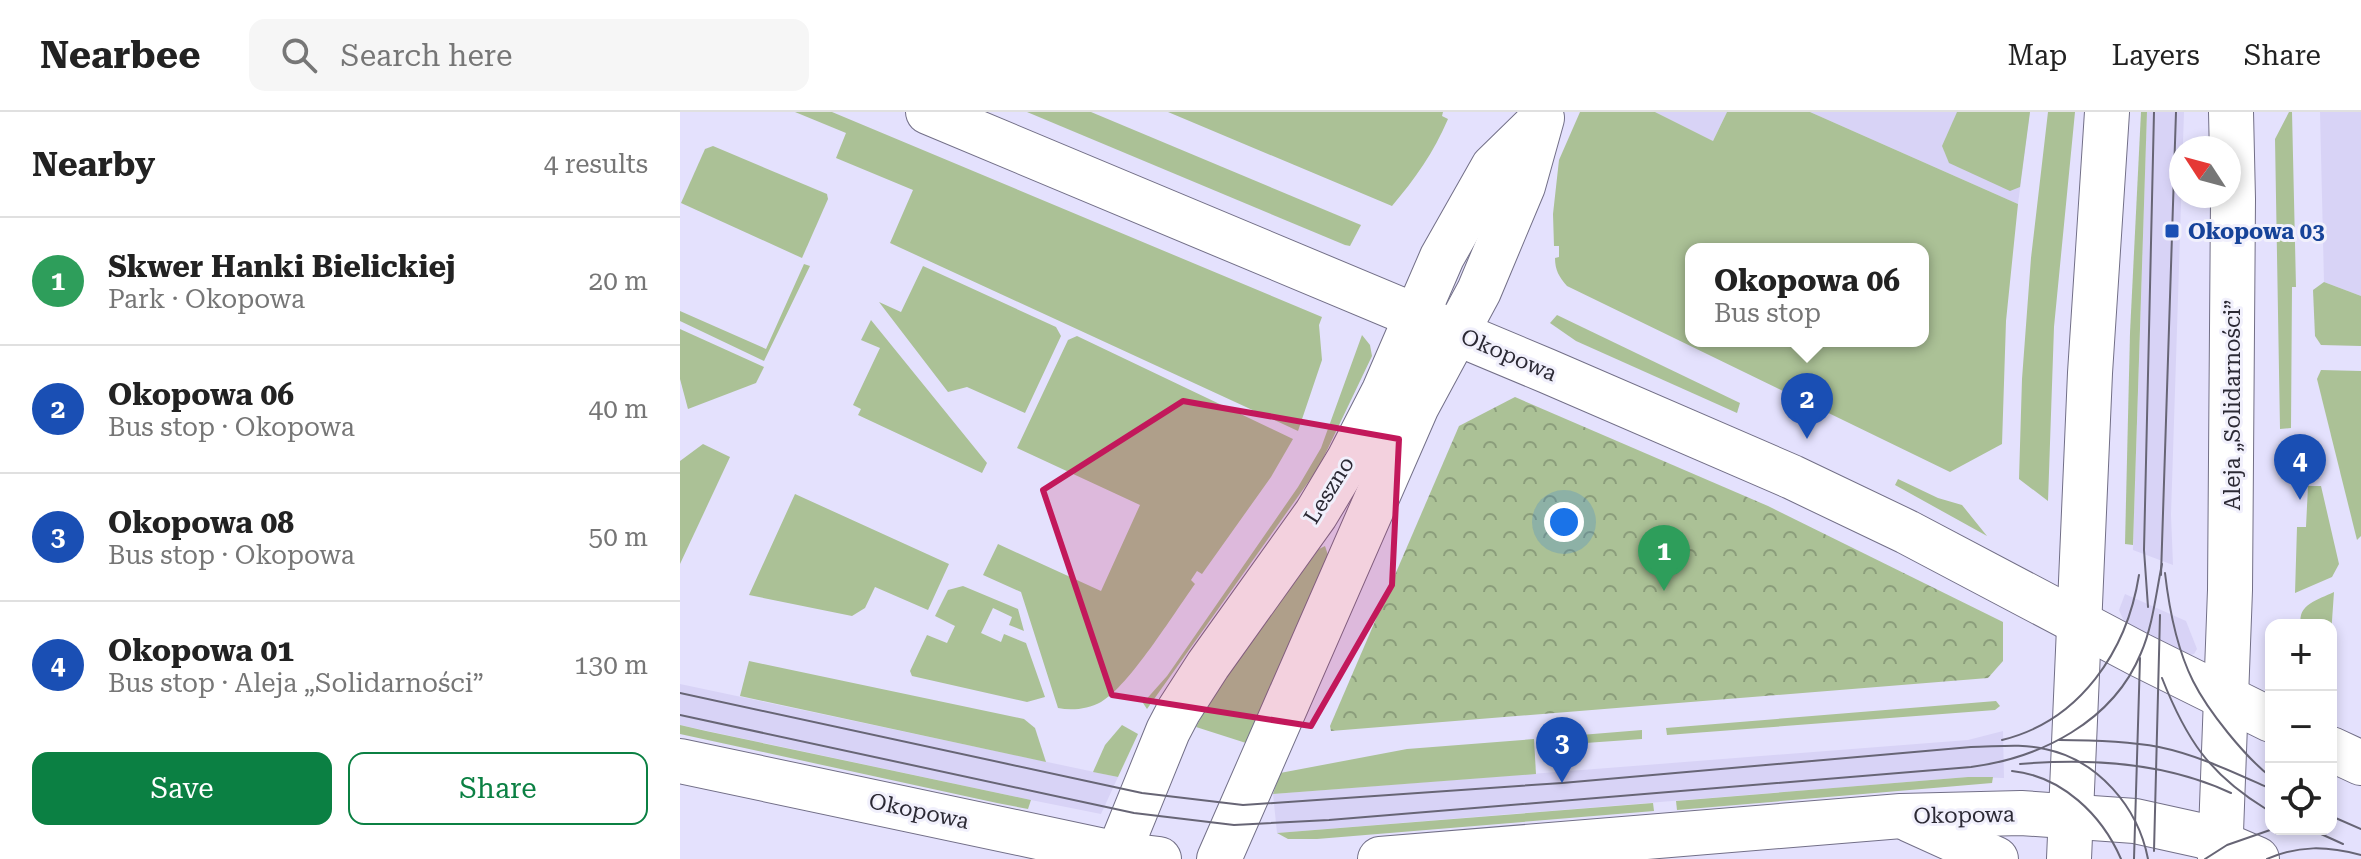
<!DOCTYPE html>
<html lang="en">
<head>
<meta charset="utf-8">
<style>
  body { margin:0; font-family:"Roboto Serif",serif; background:#f6f6f6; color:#222 }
  .controls { position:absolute; right:24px; bottom:24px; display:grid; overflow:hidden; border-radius:16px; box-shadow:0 4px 12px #0003 }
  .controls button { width:72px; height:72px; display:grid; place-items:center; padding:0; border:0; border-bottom:2px solid #e0e0e0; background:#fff; color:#222; font:40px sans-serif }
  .compass { position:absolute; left:1489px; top:24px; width:72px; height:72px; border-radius:50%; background:#fff; box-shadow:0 4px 12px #0003; rotate:306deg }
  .you { position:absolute; left:884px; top:410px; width:28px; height:28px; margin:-20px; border:6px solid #fff; border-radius:50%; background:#1a73e8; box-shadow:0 0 0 12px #1a73e833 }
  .badge { display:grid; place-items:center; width:52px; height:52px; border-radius:50%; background:#0b8043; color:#fff; font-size:26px; font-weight:700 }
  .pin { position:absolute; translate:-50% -66px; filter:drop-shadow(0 2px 4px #0008) }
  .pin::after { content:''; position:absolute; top:42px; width:28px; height:24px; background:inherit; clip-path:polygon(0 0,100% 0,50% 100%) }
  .popup { position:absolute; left:1005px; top:131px; width:244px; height:104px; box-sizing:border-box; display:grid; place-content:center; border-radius:16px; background:#fff; filter:drop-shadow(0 2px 6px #0005); font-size:26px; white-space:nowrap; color:#767676 }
  .popup b { font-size:30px; color:#222 }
  .popup::after { content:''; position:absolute; left:50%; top:100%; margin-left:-16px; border:16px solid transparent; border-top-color:#fff }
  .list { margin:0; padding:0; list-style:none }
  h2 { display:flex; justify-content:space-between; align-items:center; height:104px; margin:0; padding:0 32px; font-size:34px }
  h2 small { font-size:26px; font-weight:400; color:#767676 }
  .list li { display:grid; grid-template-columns:52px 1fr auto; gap:24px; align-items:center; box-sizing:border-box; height:128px; padding:0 32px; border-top:2px solid #e0e0e0 }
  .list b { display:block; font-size:30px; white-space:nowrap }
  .list p { margin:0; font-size:26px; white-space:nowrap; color:#767676 }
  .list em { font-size:26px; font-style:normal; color:#767676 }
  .actions { display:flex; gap:16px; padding:24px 32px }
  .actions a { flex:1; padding:18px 0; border:2px solid #0b8043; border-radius:16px; text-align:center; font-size:28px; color:#0b8043 }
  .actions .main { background:#0b8043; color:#fff }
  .icon { flex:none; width:44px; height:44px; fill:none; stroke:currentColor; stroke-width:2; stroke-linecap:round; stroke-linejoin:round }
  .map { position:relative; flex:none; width:1681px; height:747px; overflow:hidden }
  header { display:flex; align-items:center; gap:48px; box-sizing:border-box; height:112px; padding:0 40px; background:#fff; border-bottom:2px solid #e0e0e0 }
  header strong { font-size:38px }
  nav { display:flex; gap:44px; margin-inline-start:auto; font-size:28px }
  .search { width:560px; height:72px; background:#f6f6f6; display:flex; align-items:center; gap:20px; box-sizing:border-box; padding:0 28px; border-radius:16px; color:#767676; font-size:30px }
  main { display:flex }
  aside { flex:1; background:#fff }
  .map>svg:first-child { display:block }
  .built { fill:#d8d3f6 }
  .green { fill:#abc196; fill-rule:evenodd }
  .park { fill:url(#park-crowns) }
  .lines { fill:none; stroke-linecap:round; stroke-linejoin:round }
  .secondary-casing { stroke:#726f87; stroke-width:46 }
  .secondary { stroke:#fff; stroke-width:44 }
  .tram { stroke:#676575; stroke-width:2 }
  .marked { fill:#c2185b; fill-opacity:0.2; stroke:#c2185b; stroke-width:6; stroke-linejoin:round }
  .transit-dot { fill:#1a4fb4; stroke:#f1f0fc; stroke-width:3 }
  .labels { text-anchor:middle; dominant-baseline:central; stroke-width:6; stroke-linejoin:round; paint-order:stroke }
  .transit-label { font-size:22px; font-weight:bold; fill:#164399; stroke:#f1f0fc; text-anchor:start }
  .street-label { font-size:22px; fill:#2b2934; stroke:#f1f0fc }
</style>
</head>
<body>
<header>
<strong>Nearbee</strong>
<div class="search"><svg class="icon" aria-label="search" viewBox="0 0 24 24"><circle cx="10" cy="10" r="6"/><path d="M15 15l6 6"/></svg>Search here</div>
<nav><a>Map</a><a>Layers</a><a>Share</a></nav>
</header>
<main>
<aside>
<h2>Nearby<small>4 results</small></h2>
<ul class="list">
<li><span class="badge" style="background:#2e9e5b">1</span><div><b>Skwer Hanki Bielickiej</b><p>Park · Okopowa</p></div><em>20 m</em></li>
<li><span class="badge" style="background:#1a4fb4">2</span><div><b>Okopowa 06</b><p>Bus stop · Okopowa</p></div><em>40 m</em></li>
<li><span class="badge" style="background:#1a4fb4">3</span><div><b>Okopowa 08</b><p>Bus stop · Okopowa</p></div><em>50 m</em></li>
<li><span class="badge" style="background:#1a4fb4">4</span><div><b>Okopowa 01</b><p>Bus stop · Aleja „Solidarności”</p></div><em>130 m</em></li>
</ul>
<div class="actions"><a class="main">Save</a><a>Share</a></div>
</aside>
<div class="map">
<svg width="1681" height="747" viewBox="0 0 1681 747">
  <defs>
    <pattern id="park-crowns" width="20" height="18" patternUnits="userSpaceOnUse" patternTransform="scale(2)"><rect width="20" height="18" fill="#abc196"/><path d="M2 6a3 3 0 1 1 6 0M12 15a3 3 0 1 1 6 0" fill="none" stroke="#8b9d7b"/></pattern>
  </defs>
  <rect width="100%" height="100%" fill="#e4e1fd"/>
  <g class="built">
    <path d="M975 0H1047L1033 29Z"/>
    <path d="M1130 0H1350L1338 92Z"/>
    <path d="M1467 0H1504L1491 403 1493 453 1453 438Z"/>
    <path d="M1640 0H1681V184L1644 170Z"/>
    <path d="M1445 482 1506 509 1517 537 1514 542 1506 544 1444 509 1439 498Z"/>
    <path d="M0 572 438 665 421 702 351 688 0 613Z"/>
    <path d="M1323 619 1324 666 1288 665 597 721 593 682 1288 628Z"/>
  </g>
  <g class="green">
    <path d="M115 0H152L642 205 639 213 642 248 618 319 210 131 233 78 156 46 166 21Z"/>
    <path d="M347 0H411L681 113 670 134 665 133Z"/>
    <path d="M488 0H763L762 4 768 7C754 40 735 67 712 94Z"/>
    <path d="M900 0H975L1033 29 1047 0H1130L1338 92 1326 209 1322 332 1270 360 887 174C879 165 875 158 875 146L879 145V134H874L873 102 879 48ZM1011 137H1243V229H1011Z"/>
    <path d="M1277 0H1350L1340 75 1330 79 1269 51 1262 34Z"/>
    <path d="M1368 0H1395L1374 215 1368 389 1339 367 1342 267 1351 146Z"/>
    <path d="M1461 0H1467L1453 433 1445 432 1450 221Z"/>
    <path d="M1609 0H1612L1616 175H1612L1611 316 1600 317 1595 27Z"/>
    <path d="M33 34 147 82 148 87 122 146 1 91 25 37Z"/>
    <path d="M124 152 130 154 84 249 0 209V199L86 237Z"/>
    <path d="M243 154 376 215 381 224 345 301 287 275 268 280 199 190 221 200Z"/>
    <path d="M1644 170 1681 184V234L1641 233 1635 224 1633 178Z"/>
    <path d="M877 203 1060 291 1057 301 896 229 870 211Z"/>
    <path d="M191 208 307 351 302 361 178 303 181 297 173 293 200 236 181 228Z"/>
    <path d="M0 217 84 255 76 271 8 297 0 267Z"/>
    <path d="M682 223 690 233 692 244 639 355 467 597 463 591 487 564 618 375 641 336Z"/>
    <path d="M397 224 613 327 591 365 522 462 517 459 511 468 515 472C494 501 449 574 421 590 408 597 392 599 378 596L341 480 303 463 318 432 421 479 460 393 337 336 388 228Z"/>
    <path d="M1641 258 1681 259V424L1677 428 1637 267Z"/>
    <path d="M23 332 50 345 0 452V349Z"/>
    <path d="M1218 367 1258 386 1282 393 1307 424 1215 373Z"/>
    <path d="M1628 374H1641L1659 452 1652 465 1615 481 1617 415H1626Z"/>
    <path d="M115 382 269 452 248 498 195 475 185 496 172 504 69 483Z"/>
    <path d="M645 434 648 443 566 631 516 615 533 582 639 437Z"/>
    <path d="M283 474 338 497 344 519 329 513 332 505 313 496 301 521 321 530 324 522 346 531 365 585 347 590 232 564 230 559 247 523 267 531 275 514 255 504 268 478Z"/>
    <path d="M1654 480 1651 523V513H1621C1617 492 1638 488 1654 480Z"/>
    <path d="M69 549 344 607 355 616 366 650 60 584Z"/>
    <path d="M1316 589 1320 594 1315 598 987 623 986 616Z"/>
    <path d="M0 613 26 619 351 688 348 697 317 691 0 622Z"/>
    <path d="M442 613 458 622 438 665 413 660 425 633Z"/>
    <path d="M962 618V627L877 633 876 625Z"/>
    <path d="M854 627 856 662 593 682 600 661 727 637Z"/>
    <path d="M1288 665H1313L1312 671 997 698 996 689Z"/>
    <path d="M973 691 974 699 637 727H608L597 721Z"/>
  </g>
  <path class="park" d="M835 285 1088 394 1323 510V549L1308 566 651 619 650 614 779 314Z"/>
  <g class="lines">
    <g class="secondary-casing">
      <g id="secondary">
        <path d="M248 0 867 259 1112 365 1227 420 1460 543 1591 608"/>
        <path d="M1651 637 1681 651"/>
        <path d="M0 649 438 742 479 747"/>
        <path d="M1230 708 1316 747"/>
        <path d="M436 747 488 619 499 598 528 553 636 402 669 347 704 279 762 145 813 55 860 9"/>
        <path d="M539 747 737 294 799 179 843 74 862 6"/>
        <path d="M700 747 1221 704 1341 701 1455 709 1523 724 1577 747"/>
        <path d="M1389 747 1410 261 1427 0"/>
        <path d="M1540 747 1550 478 1553 87 1551 0"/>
      </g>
    </g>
    <use href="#secondary" class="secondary"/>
    <g class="tram">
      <path d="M1485 461C1489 496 1497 537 1513 569 1528 599 1565 645 1591 665"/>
      <path d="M1481 463 1496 0"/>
      <path d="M1468 495 1464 438 1474 0"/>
      <path d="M1482 566C1506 627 1529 662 1586 697"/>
      <path d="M0 581 462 681 563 693 882 671 1291 635C1315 635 1341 631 1365 637 1418 648 1458 695 1468 747"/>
      <path d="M0 603 454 701 554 713 649 708 1291 655C1360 646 1433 610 1461 541 1473 513 1476 481 1482 452"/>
      <path d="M1322 628C1400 609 1447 539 1459 463"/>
      <path d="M1379 628C1412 628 1447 629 1479 635 1518 643 1555 661 1591 677"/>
      <path d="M1340 652C1411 646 1485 650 1551 681"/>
      <path d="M1332 659C1382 664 1422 703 1441 747"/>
      <path d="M1651 704 1681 717"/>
      <path d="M1630 717 1663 732"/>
      <path d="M1474 739 1480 503"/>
      <path d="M1454 747 1460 546"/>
      <path d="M1525 747 1547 733 1593 717"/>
      <path d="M1587 747C1619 733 1647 734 1681 743"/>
    </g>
  </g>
  <path class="marked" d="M503 289 719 327 712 473 631 614 432 583 363 378Z"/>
  <rect class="transit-dot" x="1484" y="111" width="16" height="16" rx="4"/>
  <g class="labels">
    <g class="transit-label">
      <text x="1508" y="119">Okopowa 03</text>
    </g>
    <g class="street-label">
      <text transform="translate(829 243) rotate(23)">Okopowa</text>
      <text transform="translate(1552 293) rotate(-90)">Aleja „Solidarności”</text>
      <text transform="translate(649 378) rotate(-58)">Leszno</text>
      <text transform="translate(239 699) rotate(12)">Okopowa</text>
      <text transform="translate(1284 703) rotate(-1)">Okopowa</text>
    </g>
  </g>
</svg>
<div class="controls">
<button>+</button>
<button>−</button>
<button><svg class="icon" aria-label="locate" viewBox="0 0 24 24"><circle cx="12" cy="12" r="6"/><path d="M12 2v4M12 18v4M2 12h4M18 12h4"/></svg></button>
</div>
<svg class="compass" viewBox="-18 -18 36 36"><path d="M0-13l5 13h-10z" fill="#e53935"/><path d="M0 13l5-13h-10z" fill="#767676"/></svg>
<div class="you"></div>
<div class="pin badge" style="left:984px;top:479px;background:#2e9e5b">1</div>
<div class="pin badge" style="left:1127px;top:327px;background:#1a4fb4">2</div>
<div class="popup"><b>Okopowa 06</b>Bus stop</div>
<div class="pin badge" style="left:882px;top:671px;background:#1a4fb4">3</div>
<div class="pin badge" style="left:1620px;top:388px;background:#1a4fb4">4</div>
</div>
</main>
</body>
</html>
